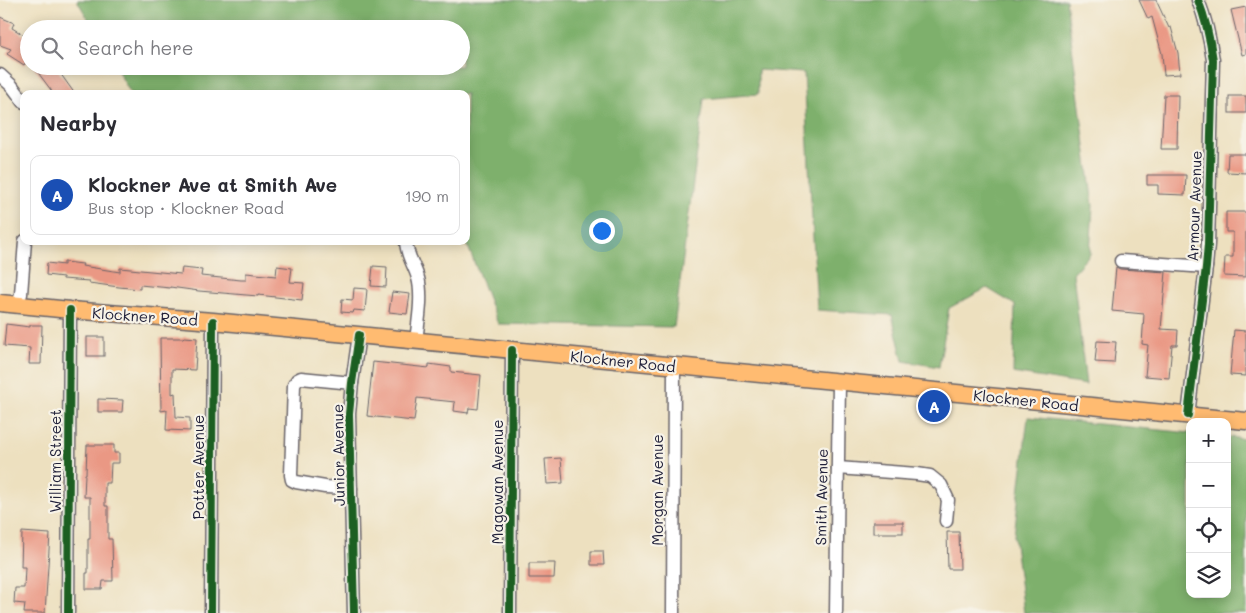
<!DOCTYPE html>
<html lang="en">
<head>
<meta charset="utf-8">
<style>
  body { margin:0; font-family:Mali,sans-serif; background:#f2f2f3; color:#2b2b33 }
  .controls { position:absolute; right:15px; bottom:15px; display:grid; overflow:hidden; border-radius:10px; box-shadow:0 2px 12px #0003 }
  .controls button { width:45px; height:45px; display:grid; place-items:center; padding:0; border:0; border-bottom:1px solid #e1e1e2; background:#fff; color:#2b2b33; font:25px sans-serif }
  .you { position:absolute; left:601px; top:230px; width:18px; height:18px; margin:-12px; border:4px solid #fff; border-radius:50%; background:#1a73e8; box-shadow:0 0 0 8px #1a73e833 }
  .badge { display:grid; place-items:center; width:32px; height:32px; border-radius:50%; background:#d1495b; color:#fff; font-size:16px; font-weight:700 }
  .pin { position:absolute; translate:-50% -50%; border:2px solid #fff; box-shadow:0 1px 5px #0006 }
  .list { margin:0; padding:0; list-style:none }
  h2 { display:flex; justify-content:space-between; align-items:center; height:65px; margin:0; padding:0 20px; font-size:21px }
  h2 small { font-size:16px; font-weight:400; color:#7c7c81 }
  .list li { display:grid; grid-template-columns:32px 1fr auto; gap:15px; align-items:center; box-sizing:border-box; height:80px; margin:0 10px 10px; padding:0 10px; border:1px solid #e1e1e2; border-radius:10px }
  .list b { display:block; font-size:19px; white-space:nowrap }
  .list p { margin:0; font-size:16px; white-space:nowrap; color:#7c7c81 }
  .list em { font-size:16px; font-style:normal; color:#7c7c81 }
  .icon { flex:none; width:28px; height:28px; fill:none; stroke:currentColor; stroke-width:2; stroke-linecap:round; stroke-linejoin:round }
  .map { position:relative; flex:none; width:1246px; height:613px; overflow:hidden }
  .search { position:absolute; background:#fff; box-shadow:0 2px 12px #0003; left:20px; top:20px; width:450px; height:55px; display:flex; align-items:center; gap:12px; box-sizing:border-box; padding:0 18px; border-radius:28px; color:#7c7c81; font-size:19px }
  .panel { position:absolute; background:#fff; box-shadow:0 2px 12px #0003; left:20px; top:90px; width:450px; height:155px; border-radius:10px }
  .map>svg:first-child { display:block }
  .forest { fill:#7eb06c; stroke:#506954 }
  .building { fill:#ea9884 }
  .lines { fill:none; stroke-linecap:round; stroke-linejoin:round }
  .minor-casing { stroke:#696469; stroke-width:15 }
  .major-casing { stroke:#696469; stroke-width:19 }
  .minor { stroke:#fff; stroke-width:12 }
  .major { stroke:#ffbb71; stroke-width:16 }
  .cycleway-casing { stroke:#f7f3e8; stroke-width:11 }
  .cycleway { stroke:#1b5e20; stroke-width:8 }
  .labels { text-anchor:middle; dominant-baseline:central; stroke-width:4.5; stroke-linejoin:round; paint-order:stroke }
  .street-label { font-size:15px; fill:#22223b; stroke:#f7f3e8 }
</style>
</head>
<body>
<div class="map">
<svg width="1246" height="613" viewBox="0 0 1246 613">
  <rect width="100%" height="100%" fill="#f7f3e8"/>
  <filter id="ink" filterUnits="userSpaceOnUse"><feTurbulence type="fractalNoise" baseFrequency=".02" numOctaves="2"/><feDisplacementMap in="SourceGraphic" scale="10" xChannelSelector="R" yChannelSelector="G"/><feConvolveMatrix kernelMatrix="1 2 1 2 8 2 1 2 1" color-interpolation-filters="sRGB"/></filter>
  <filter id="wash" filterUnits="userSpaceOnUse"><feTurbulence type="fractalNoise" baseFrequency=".0096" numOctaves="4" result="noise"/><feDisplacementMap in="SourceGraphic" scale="20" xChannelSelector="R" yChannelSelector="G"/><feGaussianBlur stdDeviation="1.12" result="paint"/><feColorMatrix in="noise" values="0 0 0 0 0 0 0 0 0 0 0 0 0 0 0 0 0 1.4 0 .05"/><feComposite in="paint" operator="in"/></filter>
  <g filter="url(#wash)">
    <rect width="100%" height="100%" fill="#ede0bf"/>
    <g class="forest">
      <path d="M77 0H1066L1093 206 1090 254 1073 273 1086 385 1013 373 1015 305 987 288 949 308 939 367 903 361 892 315 817 310 804 73 758 70V94L704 99 674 327 498 324 466 241V94H131L115 66H461V29H94Z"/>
      <path d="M1028 417 1190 433V594H1227V437L1246 439V613H1024L1014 536Z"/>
    </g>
    <g id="blocks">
      <g class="building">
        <path d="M1139 0H1156L1169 28 1171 27 1178 53 1180 74 1164 75 1162 54 1152 17 1148 19Z"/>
        <path d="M1246 7V54L1242 55 1231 10Z"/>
        <path d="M0 17 14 23 12 28 29 38 25 45 29 48V58L24 65 7 54 11 49 0 45Z"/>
        <path d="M33 66H55L75 94H52L51 90Z"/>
        <path d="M1164 95H1178L1177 149H1161Z"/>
        <rect x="1229" y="96" width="17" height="17"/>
        <path d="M1228 154H1246V173L1227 172Z"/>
        <path d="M1147 175H1186L1185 195 1158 194V185H1147Z"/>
        <path d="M1226 212H1246V277L1224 276 1225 257H1233V232H1226Z"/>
        <path d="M64 262 83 264 82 266 120 272V268L181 274 182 268 202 270 201 276 241 280H246V273L276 276 277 266 292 268 290 282 304 283 302 300 258 295V296L199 291 170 287V288L140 285V289L119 287 89 283V281L63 279V277L46 275 47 263 64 265Z"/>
        <path d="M373 266 387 267 386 287 371 286Z"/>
        <path d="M1116 267 1120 269 1166 272 1161 329 1178 330 1177 345H1172L1169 378 1145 376 1148 345 1142 344 1144 314 1112 311Z"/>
        <path d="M354 288 367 289 365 311 354 310 353 313 341 312 342 299 353 300Z"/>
        <path d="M392 292 410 294 407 314 389 312Z"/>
        <path d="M6 324 30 327V325H42L41 364H29L30 348 4 346Z"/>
        <path d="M1234 330 1246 331V376L1230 375Z"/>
        <rect x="87" y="337" width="17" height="19"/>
        <path d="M184 337 197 338 195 370 172 369V394L175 393 176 417 190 418V431L166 430 167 410 161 411 160 338H183Z"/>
        <path d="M1097 341 1116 342 1114 363 1095 362Z"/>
        <path d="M373 362 429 368V364L451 367V372L481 375 478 409 469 408 468 413 454 411 455 402 417 398 414 421 367 416Z"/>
        <path d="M98 399 123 400 122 412H98Z"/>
        <path d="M87 445H114V453H119V463H111L110 483H105V506H108V539H112L113 581H103L102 589H86V573H88V539H90V497H84L85 474H86Z"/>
        <path d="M561 458 563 483 547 484 545 459Z"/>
        <rect x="873" y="522" width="30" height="11"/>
        <path d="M22 532 50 534 45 613H24L25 604 14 603 15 588H24L25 567H21Z"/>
        <path d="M947 532H959L960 569H948Z"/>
        <path d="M591 551H603L604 565H591Z"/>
        <path d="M529 563H555L554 578H529Z"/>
      </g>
    </g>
  </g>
  <g filter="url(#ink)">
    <use href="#blocks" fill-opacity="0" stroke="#696469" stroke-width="1"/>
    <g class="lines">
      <g class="minor-casing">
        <g id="minor">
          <path d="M0 75 12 86 24 102"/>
          <path d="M406 241C406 255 415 266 418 278 423 296 418 323 416 341"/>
          <path d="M1121 261 1206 267"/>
          <path d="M18 304 21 294 25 241"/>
          <path d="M1188 415 1206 267 1208 244 1213 60C1210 39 1206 20 1198 0"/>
          <path d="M838 468 917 474 930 476 941 485 948 500 946 521"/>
          <path d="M351 488 325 487 296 482 292 480 291 475 294 385 297 380 301 378 352 383"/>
          <path d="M68 613 70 310"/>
          <path d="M211 613 213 321"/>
          <path d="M354 613 349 414 352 383 359 335"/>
          <path d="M510 613 512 350"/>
          <path d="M673 613 674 366"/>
          <path d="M836 613 839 382"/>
        </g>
      </g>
      <g class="major-casing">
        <path id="major" d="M0 303 70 310 213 321 1246 421"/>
      </g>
      <use href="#minor" class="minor"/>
      <use href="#major" class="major"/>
      <g class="cycleway-casing">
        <g id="cycleway">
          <path d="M1188 415 1206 267 1208 244 1213 60C1210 39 1206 20 1198 0"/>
          <path d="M68 613 70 310"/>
          <path d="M211 613 213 321"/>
          <path d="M354 613 349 414 352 383 359 335"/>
          <path d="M510 613 512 350"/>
        </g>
      </g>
      <use href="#cycleway" class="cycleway"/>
    </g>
  </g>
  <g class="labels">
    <g class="street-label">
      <text transform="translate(1194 206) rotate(-88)">Armour Avenue</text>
      <text transform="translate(145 316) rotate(4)">Klockner Road</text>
      <text transform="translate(623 361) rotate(6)">Klockner Road</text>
      <text transform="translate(1026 400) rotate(6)">Klockner Road</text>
      <text transform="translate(338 455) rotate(-91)">Junior Avenue</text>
      <text transform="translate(55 461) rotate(-90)">William Street</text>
      <text transform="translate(198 467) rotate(-90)">Potter Avenue</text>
      <text transform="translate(497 482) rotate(-90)">Magowan Avenue</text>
      <text transform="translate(657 490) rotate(-90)">Morgan Avenue</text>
      <text transform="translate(821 497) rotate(-89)">Smith Avenue</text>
    </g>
  </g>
</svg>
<div class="controls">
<button>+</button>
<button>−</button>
<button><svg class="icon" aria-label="locate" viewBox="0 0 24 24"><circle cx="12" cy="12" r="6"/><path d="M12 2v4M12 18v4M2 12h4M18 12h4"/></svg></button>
<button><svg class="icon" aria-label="layers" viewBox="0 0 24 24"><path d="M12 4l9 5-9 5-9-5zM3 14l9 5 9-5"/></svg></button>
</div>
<div class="you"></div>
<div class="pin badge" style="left:934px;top:406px;background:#1a4fb4">A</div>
<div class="search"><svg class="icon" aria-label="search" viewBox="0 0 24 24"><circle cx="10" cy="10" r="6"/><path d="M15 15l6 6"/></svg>Search here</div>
<section class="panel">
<h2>Nearby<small></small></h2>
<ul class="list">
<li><span class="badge" style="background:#1a4fb4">A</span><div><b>Klockner Ave at Smith Ave</b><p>Bus stop · Klockner Road</p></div><em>190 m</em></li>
</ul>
</section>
</div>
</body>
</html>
